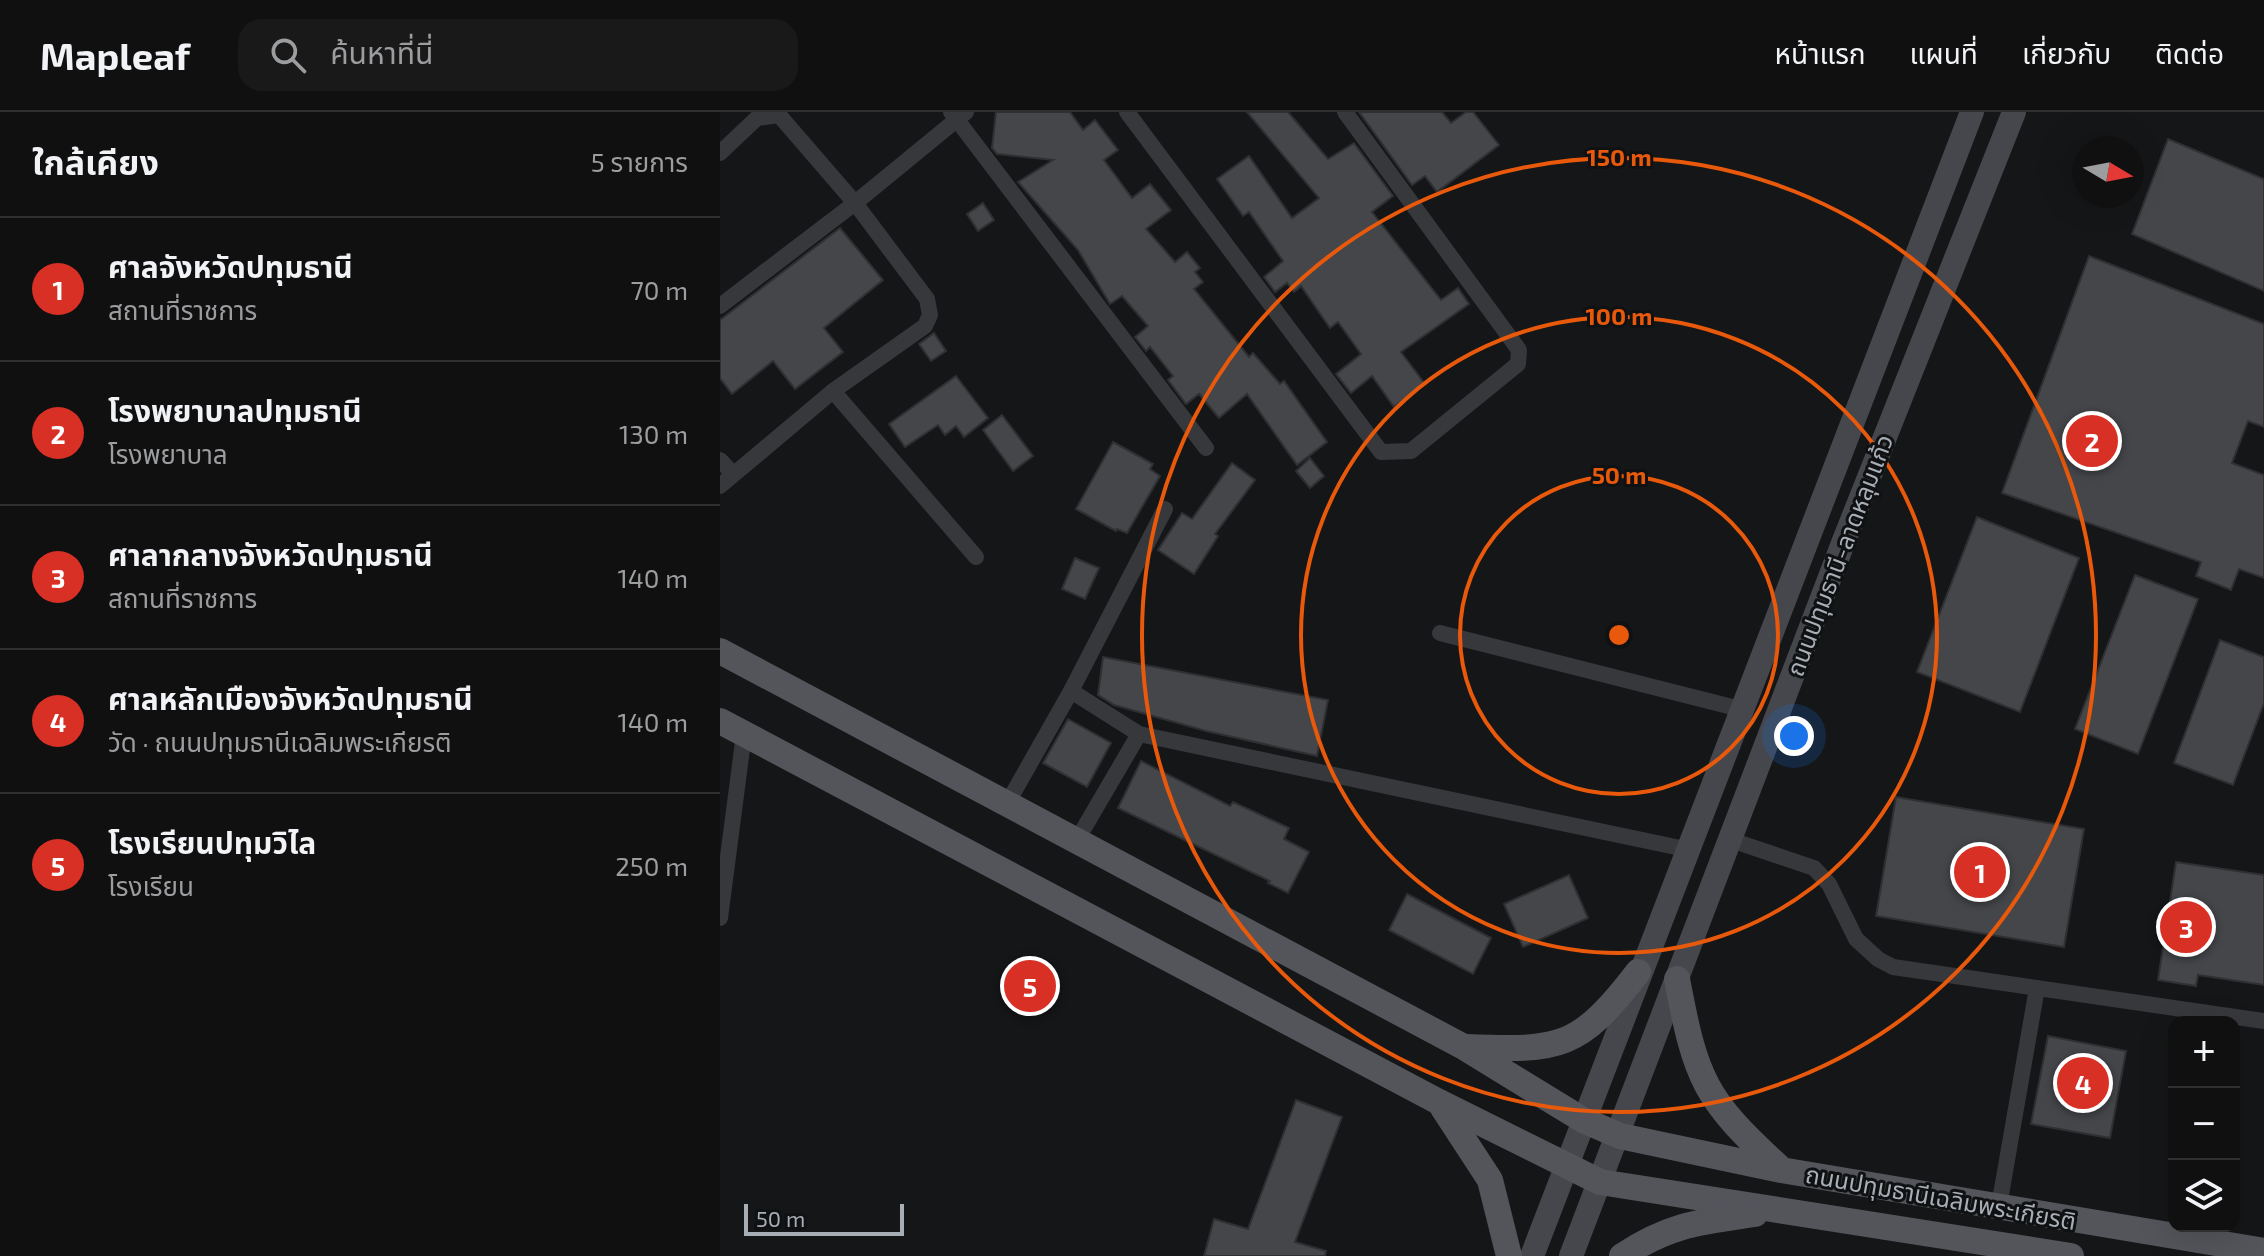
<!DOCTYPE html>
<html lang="th">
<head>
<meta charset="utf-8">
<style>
  body { margin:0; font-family:"Exo 2","Noto Sans Thai",sans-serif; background:#19191a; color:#f1f3f6 }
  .controls { position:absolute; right:24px; bottom:24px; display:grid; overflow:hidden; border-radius:16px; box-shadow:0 8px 32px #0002 }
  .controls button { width:72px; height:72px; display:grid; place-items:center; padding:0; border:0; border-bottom:2px solid #303031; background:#101011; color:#f1f3f6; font:40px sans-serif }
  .compass { position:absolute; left:1352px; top:24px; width:72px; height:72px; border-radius:50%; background:#101011; box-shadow:0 8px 32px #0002; rotate:100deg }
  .scale { position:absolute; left:24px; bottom:20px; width:160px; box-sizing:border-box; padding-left:8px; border:4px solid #a8aeb6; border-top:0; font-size:22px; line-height:28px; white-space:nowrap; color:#a8aeb6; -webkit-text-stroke:6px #101112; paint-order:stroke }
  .you { position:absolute; left:1074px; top:624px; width:28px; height:28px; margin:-20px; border:6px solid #fff; border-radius:50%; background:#1a73e8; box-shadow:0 0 0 12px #1a73e833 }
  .badge { display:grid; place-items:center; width:52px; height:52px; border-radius:50%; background:#d93025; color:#fff; font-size:26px; font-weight:700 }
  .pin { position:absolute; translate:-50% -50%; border:4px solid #fff; box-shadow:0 2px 8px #0006 }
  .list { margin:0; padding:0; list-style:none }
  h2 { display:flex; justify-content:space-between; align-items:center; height:104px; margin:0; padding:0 32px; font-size:34px }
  h2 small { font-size:26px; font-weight:400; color:#9c9d9f }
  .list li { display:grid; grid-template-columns:52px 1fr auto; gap:24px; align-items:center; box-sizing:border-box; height:144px; padding:0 32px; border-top:2px solid #303031 }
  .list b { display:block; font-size:30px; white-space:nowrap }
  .list p { margin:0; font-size:26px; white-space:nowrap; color:#9c9d9f }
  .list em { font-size:26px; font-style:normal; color:#9c9d9f }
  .icon { flex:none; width:44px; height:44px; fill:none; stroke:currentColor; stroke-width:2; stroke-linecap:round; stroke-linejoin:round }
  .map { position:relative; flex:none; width:1544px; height:1144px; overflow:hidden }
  header { display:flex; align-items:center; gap:48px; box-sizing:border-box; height:112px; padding:0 40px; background:#101011; border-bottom:2px solid #303031 }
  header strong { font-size:38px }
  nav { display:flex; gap:44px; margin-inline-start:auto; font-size:28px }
  .search { width:560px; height:72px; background:#19191a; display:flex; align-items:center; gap:20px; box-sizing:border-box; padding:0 28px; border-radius:24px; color:#9c9d9f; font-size:30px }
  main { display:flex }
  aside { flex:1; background:#101011 }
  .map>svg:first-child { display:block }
  .building { fill:#44464a; stroke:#303033; stroke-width:2 }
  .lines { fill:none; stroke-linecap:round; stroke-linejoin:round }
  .street { stroke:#37383c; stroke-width:16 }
  .secondary { stroke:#45474c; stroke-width:24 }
  .primary { stroke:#53555b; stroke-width:26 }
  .ring { fill:none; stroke:#e8590c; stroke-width:4 }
  .labels { text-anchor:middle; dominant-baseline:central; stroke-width:6; stroke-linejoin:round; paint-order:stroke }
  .street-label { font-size:24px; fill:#a8aeb6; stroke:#101112 }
  .centre { fill:#e8590c; stroke:#101112; stroke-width:4 }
  .ring-label { font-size:24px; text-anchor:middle; font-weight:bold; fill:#e8590c; stroke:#101112; stroke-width:6; stroke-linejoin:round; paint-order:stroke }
</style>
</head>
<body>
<header>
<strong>Mapleaf</strong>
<div class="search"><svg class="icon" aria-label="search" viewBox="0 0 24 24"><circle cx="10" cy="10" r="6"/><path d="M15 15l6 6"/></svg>ค้นหาที่นี่</div>
<nav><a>หน้าแรก</a><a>แผนที่</a><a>เกี่ยวกับ</a><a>ติดต่อ</a></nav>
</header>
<main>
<aside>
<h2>ใกล้เคียง<small>5 รายการ</small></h2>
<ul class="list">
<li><span class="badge">1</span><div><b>ศาลจังหวัดปทุมธานี</b><p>สถานที่ราชการ</p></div><em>70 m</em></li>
<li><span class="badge">2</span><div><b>โรงพยาบาลปทุมธานี</b><p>โรงพยาบาล</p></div><em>130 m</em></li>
<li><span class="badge">3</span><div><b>ศาลากลางจังหวัดปทุมธานี</b><p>สถานที่ราชการ</p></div><em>140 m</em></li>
<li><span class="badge">4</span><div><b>ศาลหลักเมืองจังหวัดปทุมธานี</b><p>วัด · ถนนปทุมธานีเฉลิมพระเกียรติ</p></div><em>140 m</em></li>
<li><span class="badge">5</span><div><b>โรงเรียนปทุมวิไล</b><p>โรงเรียน</p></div><em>250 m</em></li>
</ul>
</aside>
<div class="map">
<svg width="1544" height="1144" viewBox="0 0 1544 1144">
  <rect width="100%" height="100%" fill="#151617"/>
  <g class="building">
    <path d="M276 0H350L363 18 375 8 398 38 384 48 412 86 430 72 451 98 426 117 455 150 467 140 480 156 475 160 483 170 474 177 529 245 533 241 560 272 564 269 607 330 577 353 527 282 499 306 479 282 466 292 448 268 453 264 430 235 426 239 415 225 428 214 402 184 390 192 358 138 298 70 333 48 277 42 272 36Z"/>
    <path d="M527 0H568L608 47 634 31 673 84 652 100 721 188 738 176 749 192 681 240 705 272 674 295 652 264 631 281 616 262 641 242 618 210 610 216 581 174 574 180 567 171 555 180 544 165 563 149 529 100 523 104 497 67 529 44 572 106 599 86Z"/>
    <path d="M639 0H722L731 11 746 0H753L779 33 717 80 705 64 692 73Z"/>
    <path d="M1448 27 1544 67V179L1412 122Z"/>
    <path d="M263 91 274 108 258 119 247 102Z"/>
    <path d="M120 116 163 168 104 216 123 240 75 277 53 249 12 282 0 266V208Z"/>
    <path d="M1369 144 1544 212V315L1528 309 1512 351 1544 363V466L1519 457 1511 478 1476 464 1481 450 1282 381Z"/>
    <path d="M214 221 226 239 211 249 199 232Z"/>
    <path d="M236 264 268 306 244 325 236 314 225 323 218 313 185 335 169 312Z"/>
    <path d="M282 303 313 344 293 359 263 318Z"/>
    <path d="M393 330 433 352 430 357 440 364 407 421 397 417 396 419 356 397Z"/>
    <path d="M590 346 604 364 590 376 576 359Z"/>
    <path d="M512 351 535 368 495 422 498 424 474 462 438 438 462 401 472 407Z"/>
    <path d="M1257 405 1359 446 1300 600 1197 560Z"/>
    <path d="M355 446 379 456 365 487 342 477Z"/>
    <path d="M1415 463 1478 487 1418 642 1355 617Z"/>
    <path d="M1500 528 1544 545V591L1513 673 1454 651Z"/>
    <path d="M383 545 608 588 597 644 486 619 394 593 378 583Z"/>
    <path d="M348 607 391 631 367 675 323 651Z"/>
    <path d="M421 649 510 694 513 690 569 716 564 727 589 740 568 781 548 771 550 769 398 696Z"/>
    <path d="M1176 685 1364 717 1344 835 1156 804Z"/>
    <path d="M1456 750 1544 763V873L1478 863 1476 874 1438 868Z"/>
    <path d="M849 763 868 806 803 835 784 792Z"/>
    <path d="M687 782 771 826 753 862 669 818Z"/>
    <path d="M1328 924 1406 939 1390 1026 1311 1012Z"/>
    <path d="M576 988 622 1005 575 1130 606 1139 605 1144H484L494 1107 528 1117Z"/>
  </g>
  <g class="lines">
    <g class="street">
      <path d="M231 0 486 336"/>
      <path d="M407 0 661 340 691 339 798 252 799 238 625 0"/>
      <path d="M0 41 37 6 59 3 135 91 207 187 210 203 205 214 113 279 0 374"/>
      <path d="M0 194 135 91 246 0"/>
      <path d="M113 279 256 445"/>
      <path d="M0 348 13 362"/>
      <path d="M720 521 1024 598"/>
      <path d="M351 579 419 622"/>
      <path d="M287 692 351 579 445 397"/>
      <path d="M357 728 419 622 970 738"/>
      <path d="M1011 728 1094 756 1109 772 1136 827 1158 847 1173 855 1544 909"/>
      <path d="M0 806 24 622"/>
      <path d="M1279 1094 1317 876"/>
    </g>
    <g class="secondary">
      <path d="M812 1144 1252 0"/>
      <path d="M851 1144 1123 431 1294 0"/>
    </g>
    <g class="primary">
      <path d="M0 539 742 934 863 1008 900 1024 1061 1058 1544 1139"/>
      <path d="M0 609 719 990 880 1070 1351 1144"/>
      <path d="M957 867C976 968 984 987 1061 1057"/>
      <path d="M746 935C840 939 859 937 918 860"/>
      <path d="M723 996 770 1068 789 1144"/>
      <path d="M902 1144C950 1112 980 1110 1035 1102"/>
    </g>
  </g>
  <g class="ring">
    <circle cx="899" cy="523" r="159"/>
    <circle cx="899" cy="523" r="318"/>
    <circle cx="899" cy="523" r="477"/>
  </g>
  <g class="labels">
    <g class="street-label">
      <text transform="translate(1119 443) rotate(-69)">ถนนปทุมธานี-ลาดหลุมแก้ว</text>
      <text transform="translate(1221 1085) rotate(10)">ถนนปทุมธานีเฉลิมพระเกียรติ</text>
    </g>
  </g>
  <circle cx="899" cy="523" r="12" class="centre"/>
  <g class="ring-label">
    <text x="899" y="54">150 m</text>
    <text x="899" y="213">100 m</text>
    <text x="899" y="372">50 m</text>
  </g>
</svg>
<div class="controls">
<button>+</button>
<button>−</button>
<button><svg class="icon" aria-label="layers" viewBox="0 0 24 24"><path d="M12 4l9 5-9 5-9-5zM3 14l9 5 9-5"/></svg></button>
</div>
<svg class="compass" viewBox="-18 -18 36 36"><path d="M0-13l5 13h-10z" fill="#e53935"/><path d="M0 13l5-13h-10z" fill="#9c9d9f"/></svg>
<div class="scale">50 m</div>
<div class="you"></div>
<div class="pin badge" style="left:1260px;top:760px">1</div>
<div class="pin badge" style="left:1372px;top:329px">2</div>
<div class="pin badge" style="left:1466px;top:815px">3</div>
<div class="pin badge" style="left:1363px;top:971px">4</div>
<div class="pin badge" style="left:310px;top:874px">5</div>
</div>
</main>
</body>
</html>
